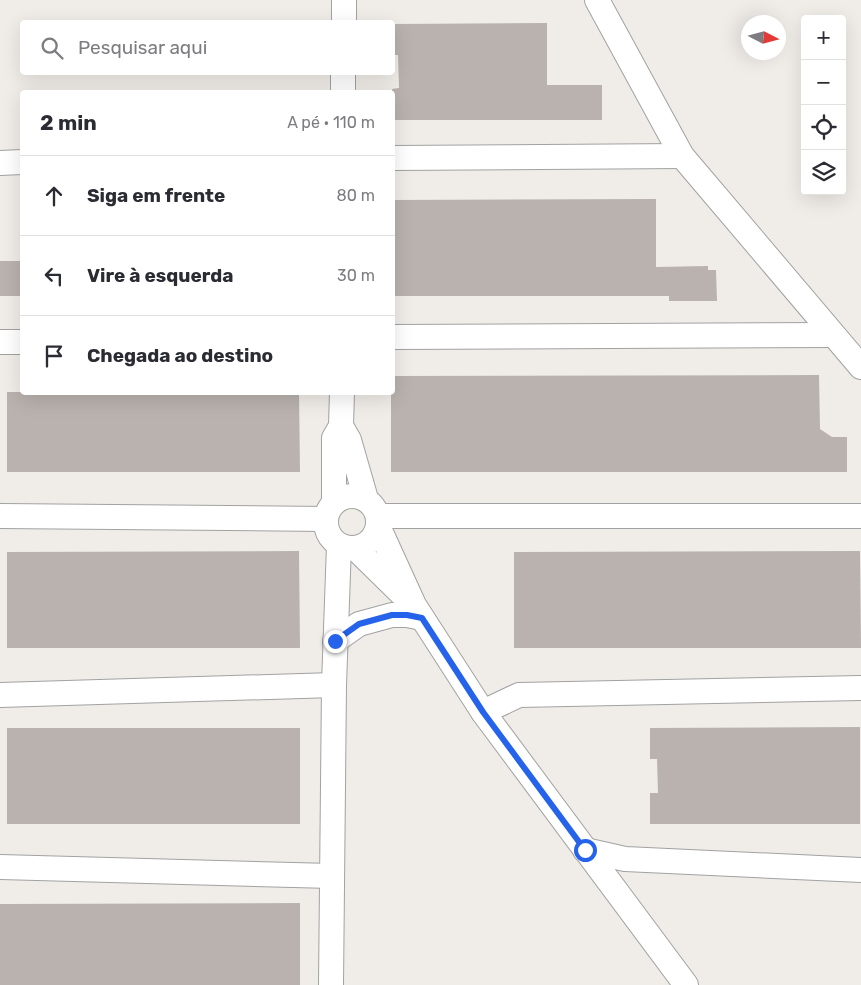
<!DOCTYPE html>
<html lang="pt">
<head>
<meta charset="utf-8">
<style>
  body { margin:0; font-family:Rubik,sans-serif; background:#f7f7f7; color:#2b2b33 }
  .controls { position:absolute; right:15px; top:15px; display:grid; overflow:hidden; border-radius:5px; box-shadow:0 5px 20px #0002 }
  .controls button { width:45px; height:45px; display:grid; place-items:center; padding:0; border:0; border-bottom:1px solid #e1e1e2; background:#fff; color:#2b2b33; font:25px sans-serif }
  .compass { position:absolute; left:741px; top:15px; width:45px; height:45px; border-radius:50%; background:#fff; box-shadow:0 5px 20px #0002; rotate:96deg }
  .stop { position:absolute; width:15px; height:15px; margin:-11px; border:4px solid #2563eb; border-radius:50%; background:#fff }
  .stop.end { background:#2563eb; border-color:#fff; box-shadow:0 1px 5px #0008 }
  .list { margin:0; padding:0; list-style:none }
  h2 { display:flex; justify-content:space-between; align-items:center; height:65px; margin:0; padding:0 20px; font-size:21px }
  h2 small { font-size:16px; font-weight:400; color:#7c7c81 }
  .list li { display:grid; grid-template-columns:32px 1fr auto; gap:15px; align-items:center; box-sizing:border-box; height:80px; padding:0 20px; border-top:1px solid #e1e1e2 }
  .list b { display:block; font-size:19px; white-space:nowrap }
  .list em { font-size:16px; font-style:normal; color:#7c7c81 }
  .icon { flex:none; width:28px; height:28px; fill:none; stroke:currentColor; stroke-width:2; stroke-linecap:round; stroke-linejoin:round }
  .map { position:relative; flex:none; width:861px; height:985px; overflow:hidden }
  .search { position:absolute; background:#fff; box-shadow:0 5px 20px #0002; left:20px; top:20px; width:375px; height:55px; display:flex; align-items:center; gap:12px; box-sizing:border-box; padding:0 18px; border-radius:5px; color:#7c7c81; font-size:19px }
  .panel { position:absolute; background:#fff; box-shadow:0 5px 20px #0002; left:20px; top:90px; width:375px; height:305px; border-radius:5px }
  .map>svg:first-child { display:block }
  .building { fill:#b9b2ae }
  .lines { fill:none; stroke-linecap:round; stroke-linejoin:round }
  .minor-casing { stroke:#a2a2a2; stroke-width:26 }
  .minor { stroke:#fff; stroke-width:24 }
  .route { stroke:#2563eb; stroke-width:6 }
</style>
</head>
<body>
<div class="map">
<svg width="861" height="985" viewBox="0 0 861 985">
  <rect width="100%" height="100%" fill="#f0ede9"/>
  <g class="building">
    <path d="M547 23V85H602V120H392V89L399 88 398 55H392V24Z"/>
    <path d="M656 199V267L708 266V270H716L717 301H669V296H392V200Z"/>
    <rect x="0" y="261" width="22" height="35"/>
    <path d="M819 375 820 429 832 437H847V472H391V392H392V376Z"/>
    <path d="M7 392H299L300 472H7Z"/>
    <path d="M299 551 300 648H7V552Z"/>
    <path d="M860 551 861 648H514V552Z"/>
    <path d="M860 727V824H650V793H658L657 759H650V728Z"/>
    <rect x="7" y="728" width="293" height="96"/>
    <path d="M300 903V985H0V904Z"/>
  </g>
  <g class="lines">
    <g class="minor-casing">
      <g id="minor">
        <path d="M597 0 682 156 861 367"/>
        <path d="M344 22V0"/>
        <path d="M343 92V72"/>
        <path d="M392 158 682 156"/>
        <path d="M0 163 22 162"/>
        <path d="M392 337 833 335"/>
        <path d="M0 342H22"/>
        <path d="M341 426 349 440 366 499"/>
        <circle cx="352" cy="522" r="26"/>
        <path d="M334 503V438L341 426 342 392"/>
        <path d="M0 516 326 519"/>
        <path d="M378 516H861"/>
        <path d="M378 526 414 605 483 712 686 985"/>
        <path d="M356 549 405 597"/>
        <path d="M335 641 359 624 392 615H407L422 618"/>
        <path d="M0 695 334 685"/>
        <path d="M483 712 519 695 861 688"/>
        <path d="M585 850 625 859 861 870"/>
        <path d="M0 867 332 876"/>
        <path d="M331 985 334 685 339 545"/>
      </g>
    </g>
    <use href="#minor" class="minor"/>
  </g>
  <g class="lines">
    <path class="route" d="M335 641 359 624 392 615H407L422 618 483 712 585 850"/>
  </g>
</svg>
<div class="controls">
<button>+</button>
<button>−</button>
<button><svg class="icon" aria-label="locate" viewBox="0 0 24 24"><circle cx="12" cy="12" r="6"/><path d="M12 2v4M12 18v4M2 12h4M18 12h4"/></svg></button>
<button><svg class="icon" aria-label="layers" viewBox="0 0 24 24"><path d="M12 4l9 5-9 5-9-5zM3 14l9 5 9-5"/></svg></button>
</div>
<svg class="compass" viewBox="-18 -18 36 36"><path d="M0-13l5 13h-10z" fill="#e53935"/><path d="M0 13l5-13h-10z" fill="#7c7c81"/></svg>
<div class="stop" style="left:585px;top:850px"></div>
<div class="stop end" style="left:335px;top:641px"></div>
<div class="search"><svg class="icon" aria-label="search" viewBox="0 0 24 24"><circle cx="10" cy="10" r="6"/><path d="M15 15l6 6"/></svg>Pesquisar aqui</div>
<section class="panel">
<h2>2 min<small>A pé · 110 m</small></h2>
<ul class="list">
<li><svg class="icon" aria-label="ahead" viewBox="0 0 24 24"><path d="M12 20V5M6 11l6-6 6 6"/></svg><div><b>Siga em frente</b></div><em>80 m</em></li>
<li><svg class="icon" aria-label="left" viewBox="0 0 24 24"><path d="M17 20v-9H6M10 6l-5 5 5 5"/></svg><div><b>Vire à esquerda</b></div><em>30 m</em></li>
<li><svg class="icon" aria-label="arrive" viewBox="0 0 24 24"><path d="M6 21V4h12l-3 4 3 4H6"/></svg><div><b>Chegada ao destino</b></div></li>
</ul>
</section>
</div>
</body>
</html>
